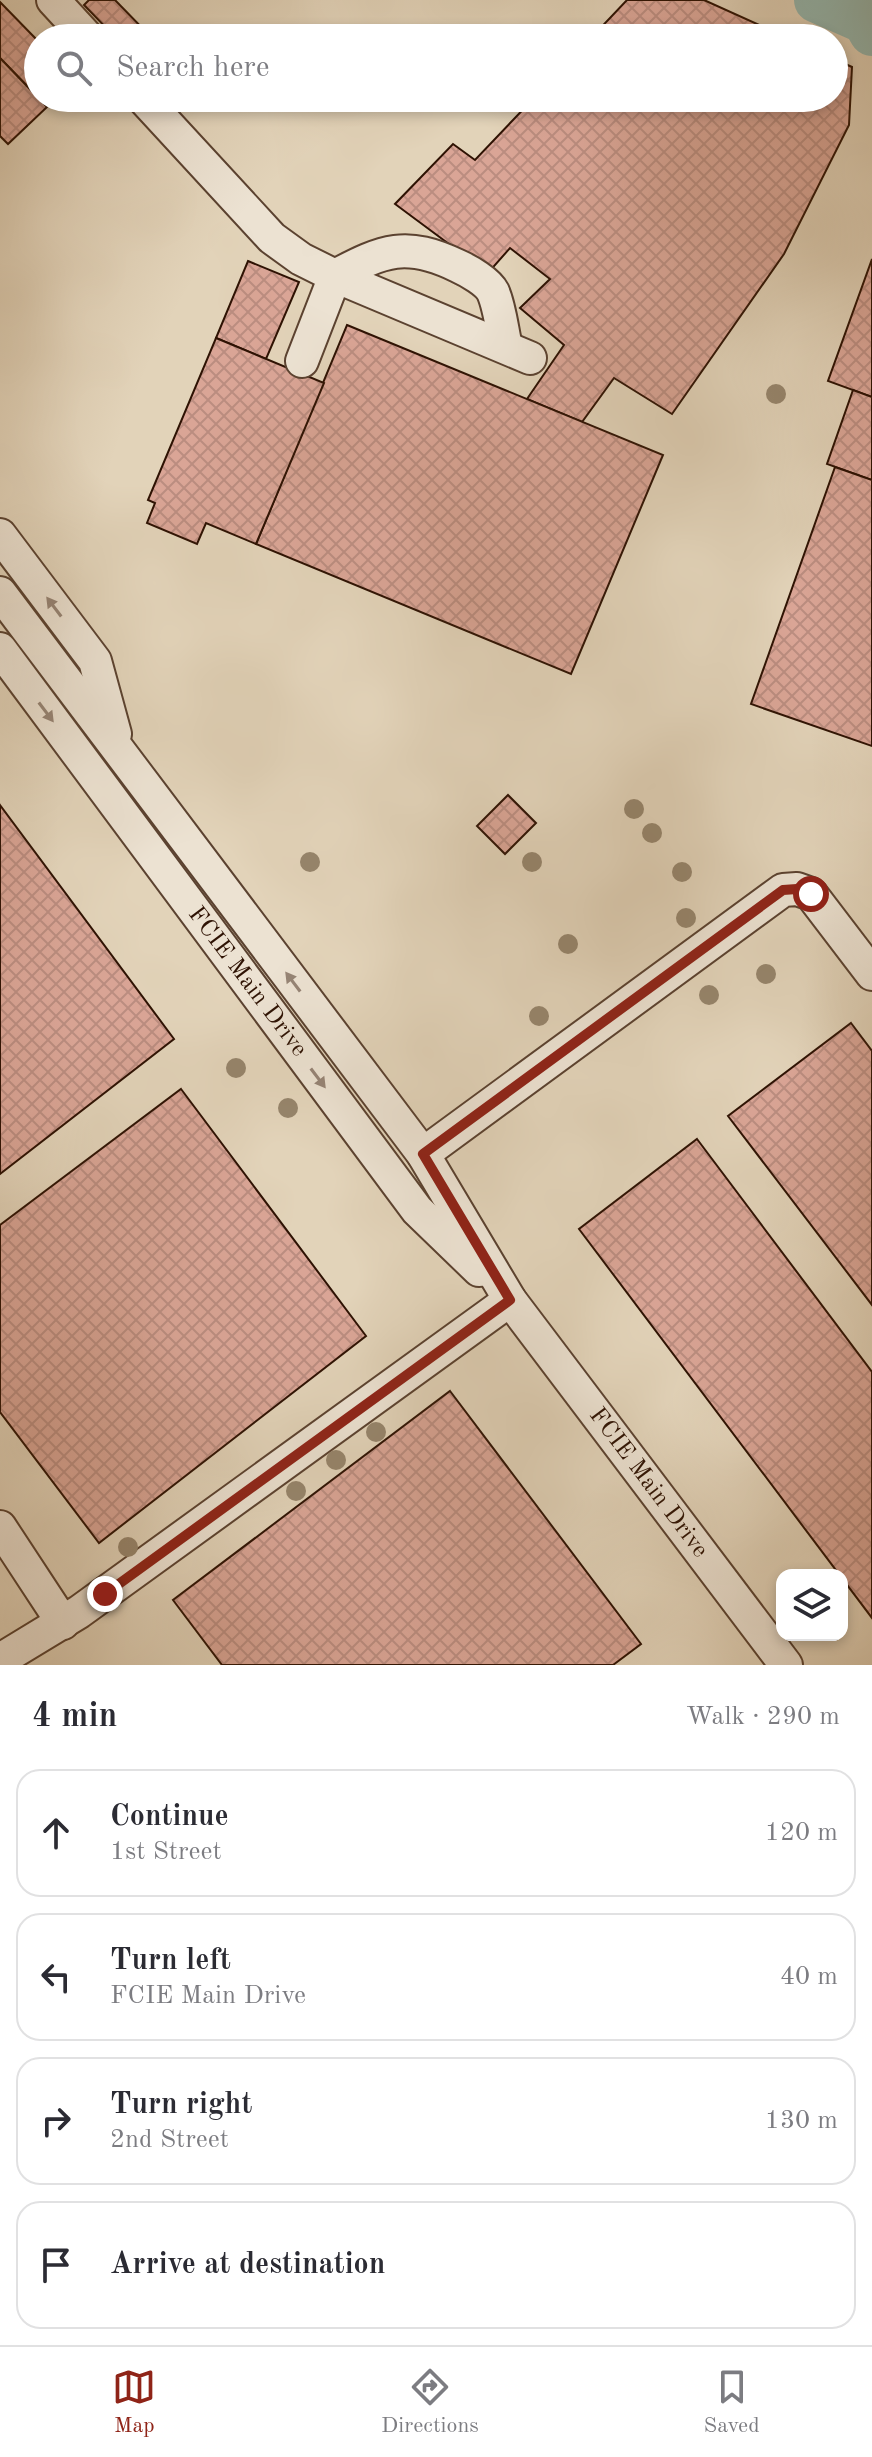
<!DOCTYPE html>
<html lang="en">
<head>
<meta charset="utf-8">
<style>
  body { margin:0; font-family:"Old Standard TT",serif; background:#f7f7f7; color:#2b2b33 }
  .controls { position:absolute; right:24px; bottom:24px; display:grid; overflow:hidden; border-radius:16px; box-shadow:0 4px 12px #0003 }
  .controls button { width:72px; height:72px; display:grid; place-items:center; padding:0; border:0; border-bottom:2px solid #e1e1e2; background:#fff; color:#2b2b33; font:40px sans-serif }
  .stop { position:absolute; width:24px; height:24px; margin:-18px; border:6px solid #8f2418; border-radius:50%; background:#fff }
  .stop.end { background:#8f2418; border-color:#fff; box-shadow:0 2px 8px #0008 }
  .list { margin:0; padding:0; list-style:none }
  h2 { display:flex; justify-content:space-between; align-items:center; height:104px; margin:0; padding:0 32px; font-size:34px }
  h2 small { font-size:26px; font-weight:400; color:#7c7c81 }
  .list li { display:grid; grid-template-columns:52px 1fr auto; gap:24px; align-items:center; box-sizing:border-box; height:128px; margin:0 16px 16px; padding:0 16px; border:2px solid #e1e1e2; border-radius:24px }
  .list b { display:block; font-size:30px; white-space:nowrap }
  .list p { margin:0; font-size:26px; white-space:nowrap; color:#7c7c81 }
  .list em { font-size:26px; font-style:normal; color:#7c7c81 }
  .icon { flex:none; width:44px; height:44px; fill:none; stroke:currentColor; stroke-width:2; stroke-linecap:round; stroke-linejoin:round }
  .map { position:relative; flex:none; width:872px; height:1665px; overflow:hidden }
  .search { position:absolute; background:#fff; box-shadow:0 4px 12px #0003; left:24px; right:24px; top:24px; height:88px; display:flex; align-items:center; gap:20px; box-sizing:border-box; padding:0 28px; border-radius:44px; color:#7c7c81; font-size:30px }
  .sheet { height:680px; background:#fff }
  nav { display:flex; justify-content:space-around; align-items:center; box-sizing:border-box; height:112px; border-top:2px solid #e1e1e2; background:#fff; font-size:22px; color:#7c7c81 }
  nav a { display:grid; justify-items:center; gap:4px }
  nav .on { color:#8f2418 }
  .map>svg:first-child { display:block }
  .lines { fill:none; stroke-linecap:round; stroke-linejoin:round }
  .river { stroke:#95b8b0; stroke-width:46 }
  .building { fill:url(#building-cross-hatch); stroke:#2e1203; stroke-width:2 }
  .minor-casing { stroke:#5b4230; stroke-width:36 }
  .minor { stroke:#ece2d2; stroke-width:32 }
  .tree { fill:#96856c }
  .oneway { fill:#968475 }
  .route { stroke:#8f2418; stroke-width:10 }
  .labels { text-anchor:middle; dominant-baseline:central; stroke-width:6; stroke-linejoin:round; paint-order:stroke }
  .street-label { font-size:24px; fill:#2e1203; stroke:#ece2d2 }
</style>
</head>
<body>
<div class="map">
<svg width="872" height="1665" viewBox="0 0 872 1665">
  <defs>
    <pattern id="building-cross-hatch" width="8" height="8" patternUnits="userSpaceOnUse" patternTransform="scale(2)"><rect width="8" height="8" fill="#daa596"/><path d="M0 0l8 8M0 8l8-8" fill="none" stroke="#bb8d80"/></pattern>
  </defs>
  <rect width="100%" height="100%" fill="#e2d3b9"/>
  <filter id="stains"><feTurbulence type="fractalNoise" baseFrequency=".0025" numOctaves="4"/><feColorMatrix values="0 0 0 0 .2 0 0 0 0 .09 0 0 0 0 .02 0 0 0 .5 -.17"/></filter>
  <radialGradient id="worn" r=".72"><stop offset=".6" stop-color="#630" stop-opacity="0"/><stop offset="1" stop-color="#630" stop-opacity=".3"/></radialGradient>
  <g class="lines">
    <path class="river" d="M817 0 865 21 872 33"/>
  </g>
  <g class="building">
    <path d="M89 0H115L152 38H116L84 5Z"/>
    <path d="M627 0H704L788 38H591Z"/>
    <path d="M0 2 38 41V97L0 58Z"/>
    <path d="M0 58 47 107 8 144 0 136Z"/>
    <path d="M834 59 852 67 849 125 784 254 672 414 614 378 582 422 527 399 564 345 520 308 550 279 510 248 488 273 395 204 453 144 475 160 534 98H834Z"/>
    <path d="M872 259V397L828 381Z"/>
    <path d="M248 261 299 282 266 359 216 338Z"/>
    <path d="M347 325 663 455 571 674 256 544Z"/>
    <path d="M216 338 324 383 256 544 206 523 197 544 147 523 155 503 148 500Z"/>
    <path d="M853 390 872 397V480L827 464Z"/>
    <path d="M835 467 872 480V746L751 704Z"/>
    <path d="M508 795 536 823 505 854 477 826Z"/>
    <path d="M0 805 174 1039 0 1174Z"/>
    <path d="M851 1023 872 1051V1305L728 1116Z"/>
    <path d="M181 1089 366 1336 99 1543 0 1412V1225Z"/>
    <path d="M697 1139 872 1372V1618L579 1229Z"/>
    <path d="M450 1391 641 1644 613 1665H222L173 1600Z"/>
  </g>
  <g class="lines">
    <g class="minor-casing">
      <g id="minor">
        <path d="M53 0 88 38"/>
        <path d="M143 98 272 238 301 259 335 276 530 358"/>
        <path d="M302 361 335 276C384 250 406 241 458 266 469 271 488 282 493 292 500 308 502 330 506 347"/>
        <path d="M0 535 95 661 115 734"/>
        <path d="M0 593 423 1154 510 1300 786 1665"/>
        <path d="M0 649 417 1210 479 1270"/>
        <path d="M423 1154 783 890 797 889 811 894 872 974"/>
        <path d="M0 1527 63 1623"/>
        <path d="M0 1660 79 1612 510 1300"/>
      </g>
    </g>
    <use href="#minor" class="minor"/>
  </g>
  <g class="tree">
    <circle cx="776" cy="394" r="10"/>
    <circle cx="634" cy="809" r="10"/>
    <circle cx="652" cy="833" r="10"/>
    <circle cx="310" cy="862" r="10"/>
    <circle cx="532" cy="862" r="10"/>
    <circle cx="682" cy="872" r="10"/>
    <circle cx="686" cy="918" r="10"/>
    <circle cx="568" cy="944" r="10"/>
    <circle cx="766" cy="974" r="10"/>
    <circle cx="709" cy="995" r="10"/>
    <circle cx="539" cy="1016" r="10"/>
    <circle cx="236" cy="1068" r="10"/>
    <circle cx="288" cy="1108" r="10"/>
    <circle cx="376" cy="1432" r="10"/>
    <circle cx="336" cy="1460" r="10"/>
    <circle cx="296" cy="1491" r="10"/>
    <circle cx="128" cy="1547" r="10"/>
  </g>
  <defs><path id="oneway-solid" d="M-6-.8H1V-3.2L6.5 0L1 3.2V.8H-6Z" transform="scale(2)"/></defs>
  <g class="oneway">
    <use href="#oneway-solid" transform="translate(54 607) rotate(-127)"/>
    <use href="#oneway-solid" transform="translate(46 712) rotate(53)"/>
    <use href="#oneway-solid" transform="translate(293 982) rotate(-127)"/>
    <use href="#oneway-solid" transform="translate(318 1078) rotate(53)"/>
  </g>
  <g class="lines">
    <path class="route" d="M105 1594 510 1300 423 1154 783 890 797 889 811 894"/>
  </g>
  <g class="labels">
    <g class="street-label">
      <text transform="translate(247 982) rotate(53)">FCIE Main Drive</text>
      <text transform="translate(648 1483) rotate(53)">FCIE Main Drive</text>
    </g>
  </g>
  <rect width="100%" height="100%" filter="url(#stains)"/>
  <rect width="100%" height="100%" fill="url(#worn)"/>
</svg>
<div class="controls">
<button><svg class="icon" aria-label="layers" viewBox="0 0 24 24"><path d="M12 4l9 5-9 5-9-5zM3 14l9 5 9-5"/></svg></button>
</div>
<div class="stop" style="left:811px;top:894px"></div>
<div class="stop end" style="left:105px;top:1594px"></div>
<div class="search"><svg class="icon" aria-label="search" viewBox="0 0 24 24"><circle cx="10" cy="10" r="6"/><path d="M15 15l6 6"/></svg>Search here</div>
</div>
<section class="sheet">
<h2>4 min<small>Walk · 290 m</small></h2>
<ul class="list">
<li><svg class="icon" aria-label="ahead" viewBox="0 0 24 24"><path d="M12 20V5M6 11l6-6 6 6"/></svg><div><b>Continue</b><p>1st Street</p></div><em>120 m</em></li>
<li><svg class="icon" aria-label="left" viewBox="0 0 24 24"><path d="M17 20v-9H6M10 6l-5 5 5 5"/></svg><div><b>Turn left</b><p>FCIE Main Drive</p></div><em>40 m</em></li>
<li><svg class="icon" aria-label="right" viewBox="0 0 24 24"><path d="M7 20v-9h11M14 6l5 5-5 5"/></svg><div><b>Turn right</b><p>2nd Street</p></div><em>130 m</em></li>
<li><svg class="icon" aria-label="arrive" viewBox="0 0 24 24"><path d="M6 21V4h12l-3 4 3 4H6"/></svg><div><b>Arrive at destination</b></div></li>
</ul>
</section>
<nav>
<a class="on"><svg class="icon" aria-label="map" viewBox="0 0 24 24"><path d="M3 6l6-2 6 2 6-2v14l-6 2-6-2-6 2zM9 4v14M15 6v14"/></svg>Map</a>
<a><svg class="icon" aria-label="directions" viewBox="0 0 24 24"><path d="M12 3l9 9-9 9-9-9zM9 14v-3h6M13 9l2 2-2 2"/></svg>Directions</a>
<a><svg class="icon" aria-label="saved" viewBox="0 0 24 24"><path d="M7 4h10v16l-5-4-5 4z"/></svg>Saved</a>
</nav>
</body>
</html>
